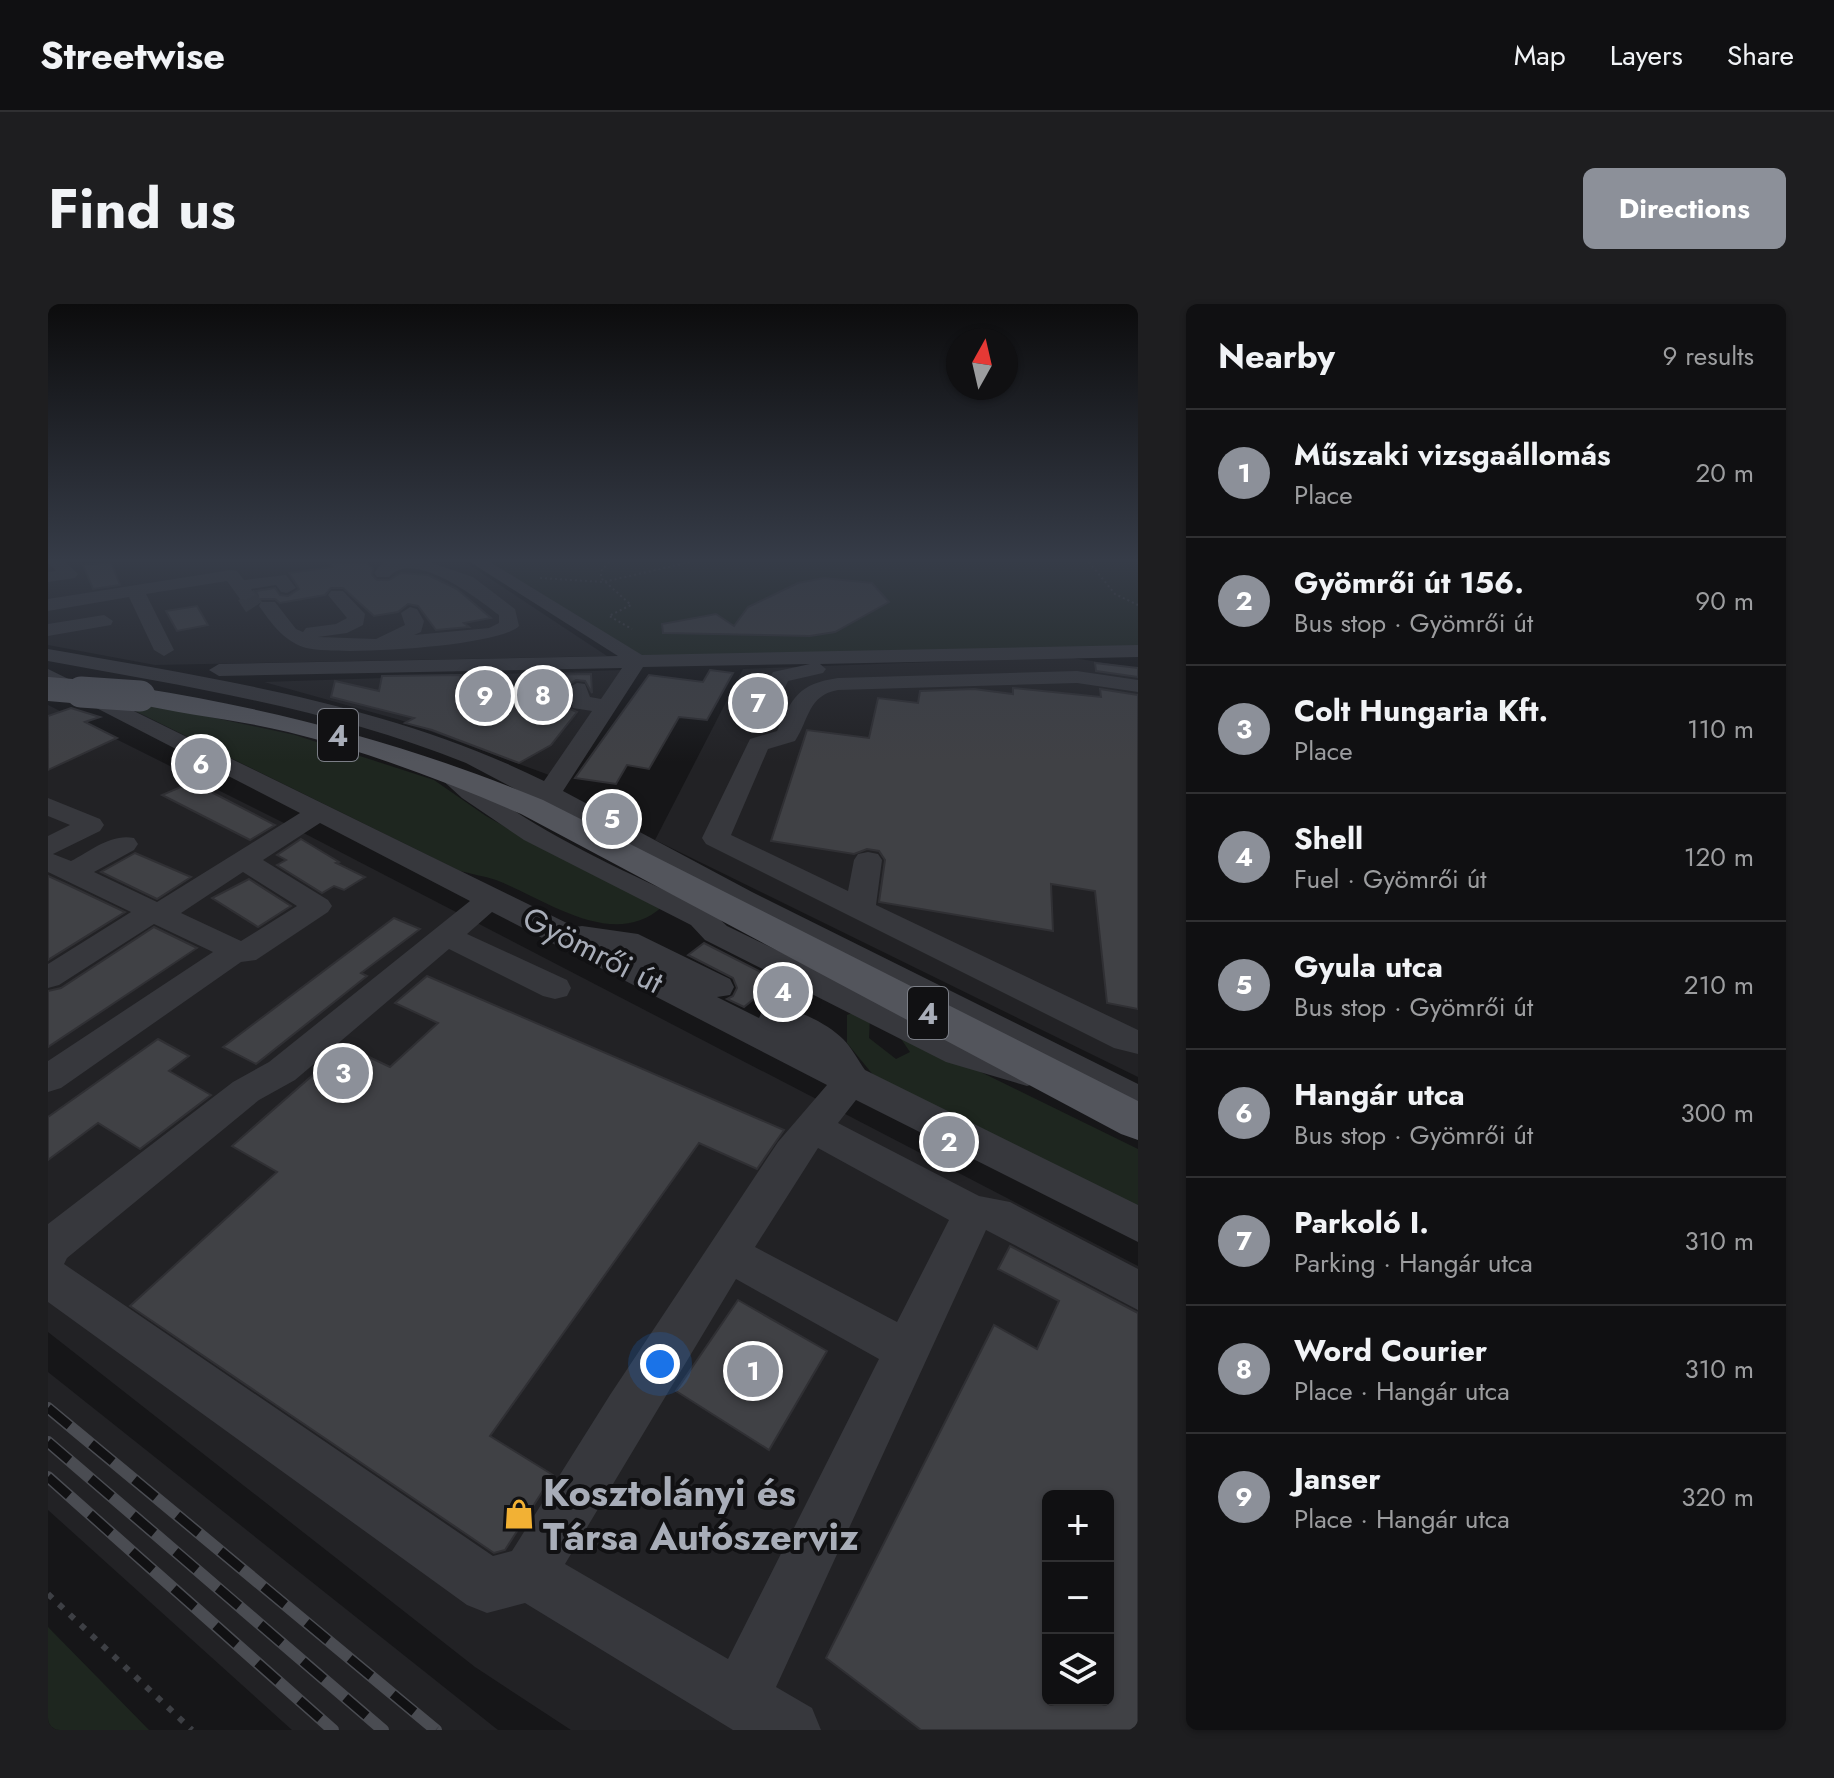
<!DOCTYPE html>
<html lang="en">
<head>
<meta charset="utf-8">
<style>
  body { margin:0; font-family:Jost,sans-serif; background:#1e1e20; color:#f1f3f6 }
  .controls { position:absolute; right:24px; bottom:24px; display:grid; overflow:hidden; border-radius:12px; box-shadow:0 2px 6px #0004 }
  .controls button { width:72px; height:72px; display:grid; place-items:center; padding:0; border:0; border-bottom:2px solid #303032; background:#101012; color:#f1f3f6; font:40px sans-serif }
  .compass { position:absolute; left:898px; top:24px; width:72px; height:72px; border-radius:50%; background:#101012; box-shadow:0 2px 6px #0004; rotate:8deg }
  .you { position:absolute; left:612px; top:1060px; width:28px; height:28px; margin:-20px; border:6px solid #fff; border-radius:50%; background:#1a73e8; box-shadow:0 0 0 12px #1a73e833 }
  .badge { display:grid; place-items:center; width:52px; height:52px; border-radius:50%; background:#8c9099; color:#fff; font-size:26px; font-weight:700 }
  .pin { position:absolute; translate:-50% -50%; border:4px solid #fff; box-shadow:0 2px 8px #0006 }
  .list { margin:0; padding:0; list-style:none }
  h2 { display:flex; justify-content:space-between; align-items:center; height:104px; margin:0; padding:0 32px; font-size:34px }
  h2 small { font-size:26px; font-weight:400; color:#9c9d9f }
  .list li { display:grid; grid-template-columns:52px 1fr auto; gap:24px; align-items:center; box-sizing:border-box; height:128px; padding:0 32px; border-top:2px solid #303032 }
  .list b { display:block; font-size:30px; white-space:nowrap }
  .list p { margin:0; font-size:26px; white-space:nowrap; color:#9c9d9f }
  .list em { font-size:26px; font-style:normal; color:#9c9d9f }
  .icon { flex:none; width:44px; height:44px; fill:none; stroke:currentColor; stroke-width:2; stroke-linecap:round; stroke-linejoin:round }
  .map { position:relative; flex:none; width:1090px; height:1426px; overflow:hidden; border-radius:12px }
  header { display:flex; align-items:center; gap:48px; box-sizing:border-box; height:112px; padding:0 40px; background:#101012; border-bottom:2px solid #303032 }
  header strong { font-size:38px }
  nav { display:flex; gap:44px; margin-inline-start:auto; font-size:28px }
  .intro { display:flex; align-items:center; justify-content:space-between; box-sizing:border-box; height:192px; padding:0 48px }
  h1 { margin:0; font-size:56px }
  .button { padding:20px 36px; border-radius:12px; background:#8c9099; color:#fff; font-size:28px; font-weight:700 }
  main { display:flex; gap:48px; padding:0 48px }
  aside { flex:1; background:#101012; border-radius:12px; box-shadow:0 2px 6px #0004 }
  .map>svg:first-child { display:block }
  .built { fill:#222225; fill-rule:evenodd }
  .green { fill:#1e261f }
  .building { fill:#404145; stroke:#303034; stroke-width:2; fill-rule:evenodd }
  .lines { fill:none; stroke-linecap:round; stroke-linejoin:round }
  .minor-tunnel { stroke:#333438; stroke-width:19; stroke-dasharray:19 10; stroke-linecap:butt }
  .path-far1 { stroke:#3d3f44; stroke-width:2; stroke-dasharray:2 3; stroke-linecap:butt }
  .path { stroke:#3d3f44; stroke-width:6; stroke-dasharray:6 9; stroke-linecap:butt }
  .minor { fill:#37383d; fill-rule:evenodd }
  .major { fill:#53555c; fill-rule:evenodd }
  .rail-casing { stroke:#4a4c52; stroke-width:12 }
  .rail { stroke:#111113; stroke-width:9; stroke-dasharray:28; stroke-linecap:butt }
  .major-bridge-far1 { stroke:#53555c; stroke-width:24 }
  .major-bridge { stroke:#53555c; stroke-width:31 }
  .labels { text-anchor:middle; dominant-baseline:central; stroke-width:8; stroke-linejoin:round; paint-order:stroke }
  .shield { fill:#111113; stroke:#7b7e86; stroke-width:2 }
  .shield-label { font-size:30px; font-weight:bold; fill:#a8adb8 }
  .street-label { font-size:32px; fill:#a8adb8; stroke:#111113 }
  .near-poi-label { font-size:38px; font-weight:bold; fill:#a8adb8; stroke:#111113; text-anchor:start }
</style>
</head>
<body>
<header>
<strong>Streetwise</strong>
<nav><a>Map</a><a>Layers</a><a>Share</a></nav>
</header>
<div class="intro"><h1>Find us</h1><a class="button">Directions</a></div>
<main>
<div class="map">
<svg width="1090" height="1426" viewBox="0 0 1090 1426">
  <rect width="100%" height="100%" fill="#161618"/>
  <g class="built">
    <path d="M0 258H417L559 352 107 361 0 341Z"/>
    <path d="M1018 353 1090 364V773L607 536 695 365Z"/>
    <path d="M574 366 501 471 352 416 216 378Z"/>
    <path d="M0 401 246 524 1090 962V1426H523L427 1363 0 1028ZM1000 1192H1060V1396H1000Z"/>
    <path d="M0 1068 450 1426H244L0 1206Z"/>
  </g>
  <g class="green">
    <path d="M439 258H1090V342L596 354Z"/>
    <path d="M71 399 120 404 247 431 386 476 438 512 515 555 614 603C564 647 498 595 448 576 436 572 423 570 412 567Z"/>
    <path d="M812 706 822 713 821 734 848 755 862 748 847 726 1090 845V907L826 772 799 739V711Z"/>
    <path d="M0 1323 101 1426H0Z"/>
  </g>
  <g class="building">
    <path d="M63 258 72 281 45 285 35 261Z"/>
    <path d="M280 258H318L325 265 324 271 329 276H341L353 269 380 271 409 285 443 314 416 319 421 323 388 326 370 302 360 300 350 308 326 312 295 284H283L277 291 232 299 227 295H213L209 300 205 295 210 292 208 287 227 284 232 291 240 292 251 285 241 269 284 263Z"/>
    <path d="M776 274 824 279 841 298 787 328 762 332 615 329 614 320 668 310 686 322 700 303 750 279Z"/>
    <path d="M149 302 160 321 129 327 118 307Z"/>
    <path d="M1047 359 1090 364V373L1048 367Z"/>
    <path d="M662 366 685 369 659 416 631 413 601 465 579 461 568 480 527 474 601 371 655 378Z"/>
    <path d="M543 370 544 389 537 377 528 376 515 384 522 405 529 408 503 441 471 459 384 426 357 419 366 414 283 393 287 377 331 387 334 372 413 371 411 383 479 382V371Z"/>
    <path d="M965 384 1053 393 1052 385 1090 391V705L1059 699 1047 587 1003 580 1005 627 831 598 837 556 831 547 819 545 806 550 723 537 759 426 821 434 830 394 870 399 872 387 926 385 965 390Z"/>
    <path d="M23 404 52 413 37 418 69 434 0 466V412Z"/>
    <path d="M144 478 227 521 202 536 114 491Z"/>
    <path d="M253 535 291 558 288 559 317 573 296 586 286 582 274 589 229 561 238 556 229 551Z"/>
    <path d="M87 549 143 573 109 595 53 568Z"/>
    <path d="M0 572 20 581 77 608 0 656Z"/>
    <path d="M201 575 243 602 210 623 164 594Z"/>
    <path d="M346 614 372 625 313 669 319 672 208 760 175 743Z"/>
    <path d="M106 623 149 644 0 743V687L13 684Z"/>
    <path d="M656 639 756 690 741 703 721 701 707 694 696 703 679 695 685 692 689 684 685 674 640 651Z"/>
    <path d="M379 672 736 826 709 865 651 839 442 1132 505 1171 457 1246 446 1249 82 1002 229 868 184 842 298 742 342 763 390 719 347 699Z"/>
    <path d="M110 735 141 752 121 767 163 791 92 845 50 819 0 856V813Z"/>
    <path d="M962 942 1090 1009V1426H873L778 1354 946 1021 989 1045 1011 997 950 965ZM1000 1192H1060V1396H1000Z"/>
    <path d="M690 996 779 1047 721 1146 628 1087Z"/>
  </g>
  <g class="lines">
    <path class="minor-tunnel" d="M198 291 206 303"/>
    <g class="path-far1">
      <path d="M561 258 553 267V274L583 301 561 312 584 325"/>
      <path d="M1041 258 1067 290 1090 301"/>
      <path d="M492 274 555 278 643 258"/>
    </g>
    <path class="path" d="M0 1290 144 1426"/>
    <g class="minor">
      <path d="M0 258H18L30 270 27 274 0 278V268L8 267Z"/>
      <path d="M335 258H381L425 273 467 305 471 322C452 343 283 353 255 343 234 335 224 320 211 302L213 298H227L248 325 255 328 258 324 288 320 299 314 280 291 283 287H295L317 310 315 321 299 329 270 333 328 335 357 321 353 309 362 303 369 305 376 317 373 328 366 331 441 324 451 319V311C429 294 365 244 341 273H329L326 269Z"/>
      <path d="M422 258H442L594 351 1090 341V353L772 360 778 365 775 369 740 377 721 419 718 424H702L699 419 725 368 762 360 595 363 515 487 704 588 1090 780V810L993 762 997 769 992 778 979 782 898 758 657 636 643 621 476 536 414 494 382 465 385 460C407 454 443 492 462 504 526 546 596 576 665 609L679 622 923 740 984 758 418 459C284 405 141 383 0 357V345C169 375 341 400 496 477L544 407 525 404 518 385 529 379 537 380 542 393 553 395 574 364 171 372 161 366 171 360 570 352Z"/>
      <path d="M183 266 189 267 196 276 238 271 248 284 239 289 233 288 228 281 203 285 207 291 198 296 192 295 179 277 98 290 126 346 116 352 106 346 81 293 0 307V295Z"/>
      <path d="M56 311 65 317 63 321 0 332V320Z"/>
      <path d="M0 365 527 623 534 622 590 630 682 675 686 683 682 691 669 693 711 714 715 705C738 698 778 718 795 735 804 744 810 756 817 766L1090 901V938L808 796 790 819 931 892 962 898 1090 965V1006L938 926 728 1383 764 1404 773 1426H685L477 1299 439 1309 419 1301 0 998V920L185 778 221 758 422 597 272 519 215 556 280 596 284 602 280 608 208 656 193 658 13 784 0 788V757L165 648 106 620 11 681 0 684V660L83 608 0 568V532L22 521 0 512V494L52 515 56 521 52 527 5 550 23 557C42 547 64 529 86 534L90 540 86 546 46 568 109 598 252 509 0 379ZM195 568 249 602 193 637 133 609ZM444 608 779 781 730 838 562 1091 464 1247 445 1252 16 960 19 954 211 796 247 776 401 645 495 692 507 695 519 692 523 684 519 676 419 630ZM770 844 901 916 849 1018 707 943ZM688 975 831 1055 680 1355 517 1260Z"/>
      <path d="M1029 367 1090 376V388L1029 379 790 386C760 391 761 416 747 437L720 445 683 531 800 587 806 556 810 550 820 548 830 550 834 556 828 601 1090 726V750L1066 744 658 540 654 534 702 435 729 427C745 393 750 380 790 374Z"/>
    </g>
    <path class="major" d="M92 384C232 406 365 442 495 496L1090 797V836L1073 830 473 510C397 477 320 448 240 428 188 415 134 411 82 398L79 392 82 386Z"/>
    <g class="rail-casing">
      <g id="rail">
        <path d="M0 1104 388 1426"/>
        <path d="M0 1138 335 1426"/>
        <path d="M0 1173 285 1426"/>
      </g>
    </g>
    <use href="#rail" class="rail"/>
    <path class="major-bridge-far1" d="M0 385 59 390"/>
    <path class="major-bridge" d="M33 388 92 392"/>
  </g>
  <linearGradient id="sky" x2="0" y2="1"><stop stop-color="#0c0c0d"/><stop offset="0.56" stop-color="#363c48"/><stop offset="1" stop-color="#363c48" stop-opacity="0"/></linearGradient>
  <rect width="1090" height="458" fill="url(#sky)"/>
  <defs>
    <g id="shop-bare" transform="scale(2.4)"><path d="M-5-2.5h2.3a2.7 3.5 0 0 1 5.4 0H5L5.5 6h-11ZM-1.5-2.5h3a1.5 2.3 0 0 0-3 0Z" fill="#f2b134" stroke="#111113" stroke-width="2.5" paint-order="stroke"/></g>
  </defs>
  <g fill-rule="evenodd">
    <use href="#shop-bare" x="471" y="1210"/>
  </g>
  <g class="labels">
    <g class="shield">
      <rect x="270" y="405" width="40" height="52" rx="6"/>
      <rect x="860" y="683" width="40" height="52" rx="6"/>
    </g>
    <g class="shield-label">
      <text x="290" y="431">4</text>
      <text x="880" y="709">4</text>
    </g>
    <g class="street-label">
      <text transform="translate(545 646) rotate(27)">Gyömrői út</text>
    </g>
    <g class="near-poi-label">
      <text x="495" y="1188">Kosztolányi és<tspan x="495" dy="44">Társa Autószerviz</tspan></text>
    </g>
  </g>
</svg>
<div class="controls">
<button>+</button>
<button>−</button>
<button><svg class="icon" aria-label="layers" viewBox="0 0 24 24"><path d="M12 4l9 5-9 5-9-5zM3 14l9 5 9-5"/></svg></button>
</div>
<svg class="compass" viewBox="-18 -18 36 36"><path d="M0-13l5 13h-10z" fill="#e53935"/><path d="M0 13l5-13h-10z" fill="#9c9d9f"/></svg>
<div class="you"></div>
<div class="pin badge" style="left:705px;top:1067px">1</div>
<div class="pin badge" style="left:901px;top:838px">2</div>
<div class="pin badge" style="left:295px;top:769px">3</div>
<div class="pin badge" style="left:735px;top:688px">4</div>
<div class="pin badge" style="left:564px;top:515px">5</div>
<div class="pin badge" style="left:153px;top:460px">6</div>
<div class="pin badge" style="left:710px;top:399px">7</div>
<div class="pin badge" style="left:495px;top:391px">8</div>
<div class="pin badge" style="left:437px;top:392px">9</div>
</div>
<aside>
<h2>Nearby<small>9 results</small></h2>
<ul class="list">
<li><span class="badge">1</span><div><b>Műszaki vizsgaállomás</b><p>Place</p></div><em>20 m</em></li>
<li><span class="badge">2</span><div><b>Gyömrői út 156.</b><p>Bus stop · Gyömrői út</p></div><em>90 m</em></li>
<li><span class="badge">3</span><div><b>Colt Hungaria Kft.</b><p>Place</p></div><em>110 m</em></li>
<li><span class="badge">4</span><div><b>Shell</b><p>Fuel · Gyömrői út</p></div><em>120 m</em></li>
<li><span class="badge">5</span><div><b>Gyula utca</b><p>Bus stop · Gyömrői út</p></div><em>210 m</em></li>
<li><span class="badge">6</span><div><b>Hangár utca</b><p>Bus stop · Gyömrői út</p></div><em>300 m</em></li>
<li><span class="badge">7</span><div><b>Parkoló I.</b><p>Parking · Hangár utca</p></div><em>310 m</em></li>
<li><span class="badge">8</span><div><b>Word Courier</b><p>Place · Hangár utca</p></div><em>310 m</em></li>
<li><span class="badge">9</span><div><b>Janser</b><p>Place · Hangár utca</p></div><em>320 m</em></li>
</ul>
</aside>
</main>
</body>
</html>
